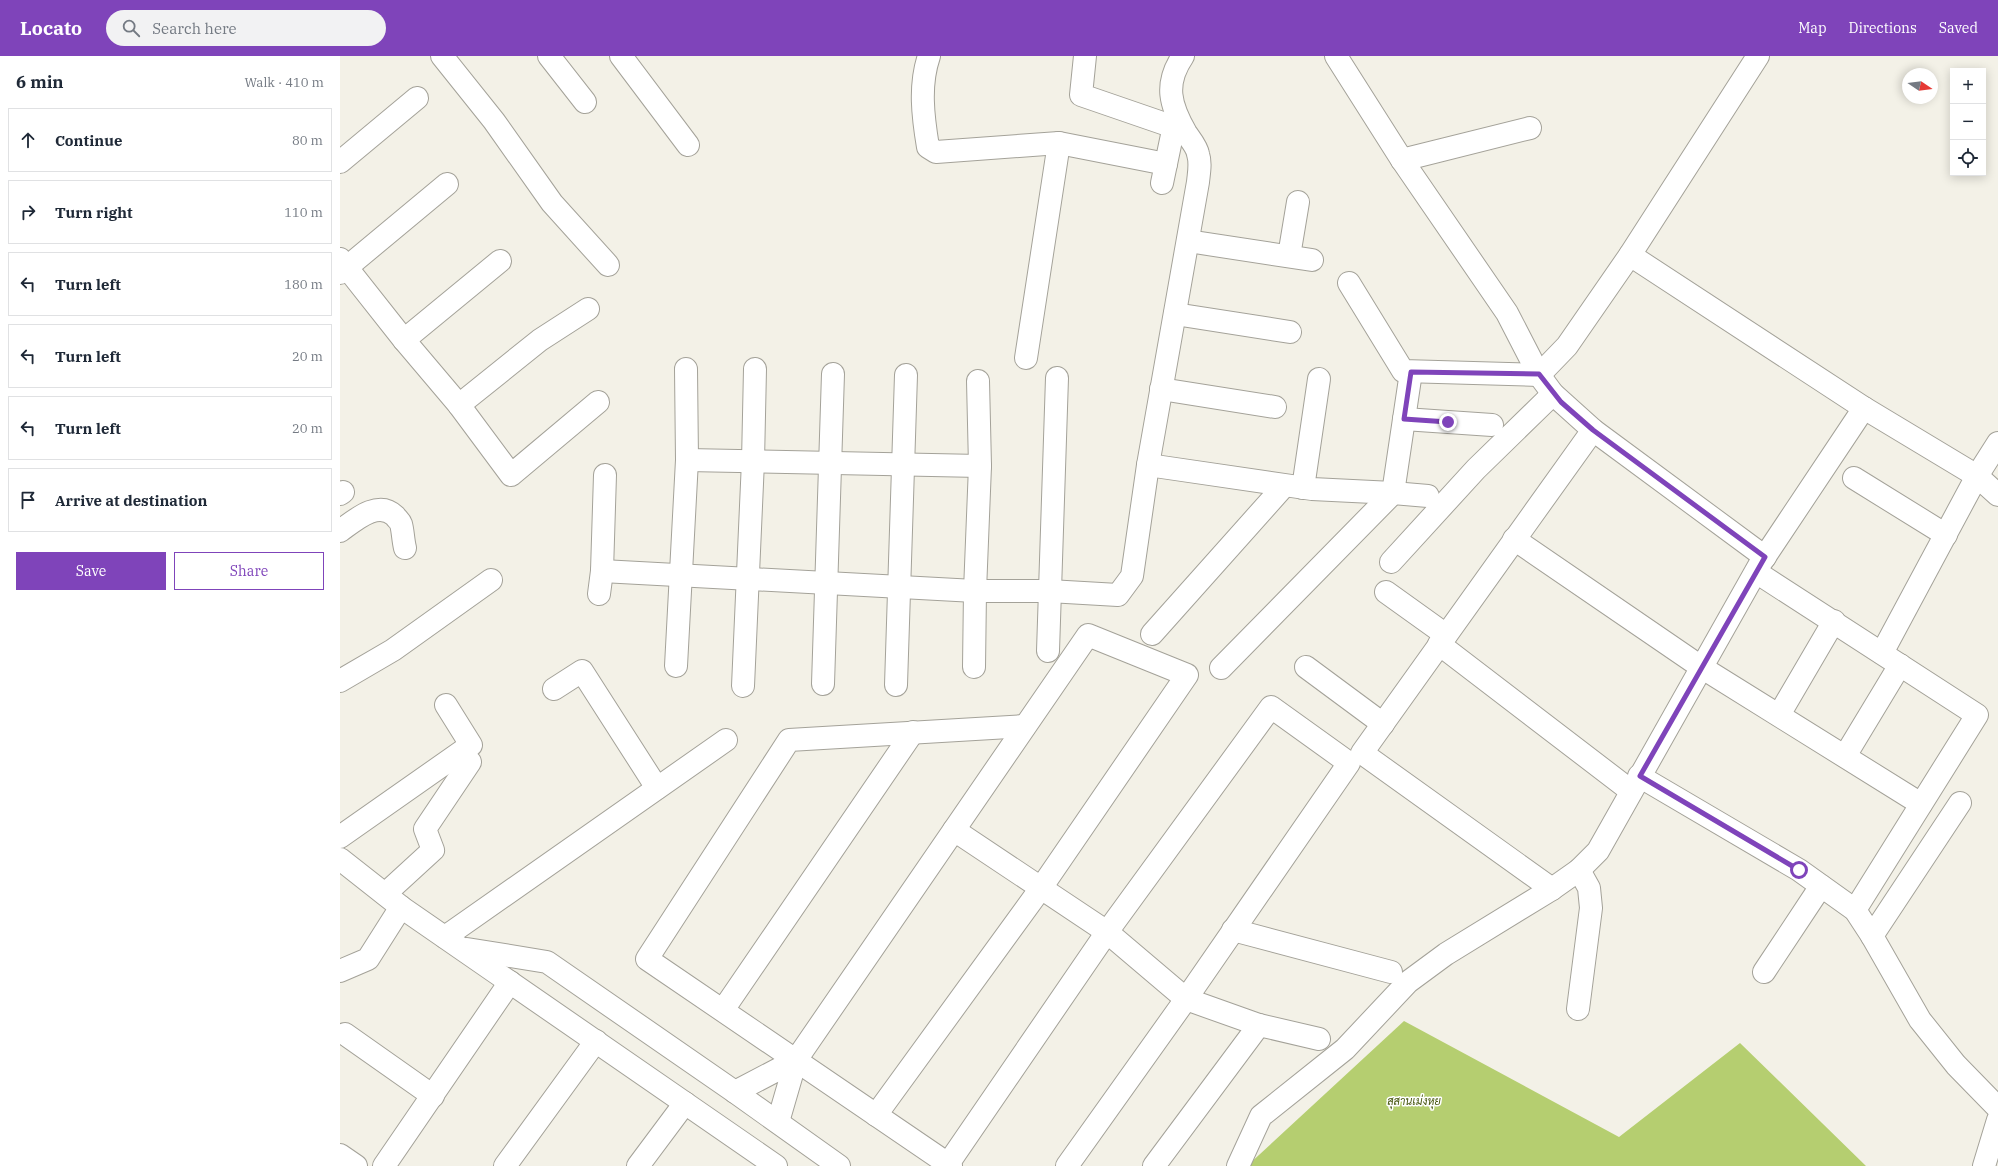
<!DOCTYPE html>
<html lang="en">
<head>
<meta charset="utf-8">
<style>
  body { margin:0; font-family:"IBM Plex Serif",Sarabun,serif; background:#f2f2f3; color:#1f2937 }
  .controls { position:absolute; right:12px; top:12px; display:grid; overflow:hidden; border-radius:0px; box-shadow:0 2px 10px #0003 }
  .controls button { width:36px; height:36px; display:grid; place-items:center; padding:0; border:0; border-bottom:1px solid #e0e1e3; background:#fff; color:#1f2937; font:20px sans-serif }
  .compass { position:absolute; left:1562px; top:12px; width:36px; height:36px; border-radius:50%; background:#fff; box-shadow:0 2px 10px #0003; rotate:103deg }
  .stop { position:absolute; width:12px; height:12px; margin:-9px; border:3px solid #7f44ba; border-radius:50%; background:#fff }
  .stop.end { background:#7f44ba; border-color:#fff; box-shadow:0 1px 4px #0008 }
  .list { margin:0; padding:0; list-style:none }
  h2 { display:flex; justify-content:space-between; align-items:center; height:52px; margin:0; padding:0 16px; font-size:17px }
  h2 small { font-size:13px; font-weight:400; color:#747a83 }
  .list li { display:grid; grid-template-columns:26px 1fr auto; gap:12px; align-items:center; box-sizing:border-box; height:64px; margin:0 8px 8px; padding:0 8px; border:1px solid #e0e1e3; border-radius:0px }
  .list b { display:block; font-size:15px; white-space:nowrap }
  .list em { font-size:13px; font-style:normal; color:#747a83 }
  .actions { display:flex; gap:8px; padding:12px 16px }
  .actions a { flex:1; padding:9px 0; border:1px solid #7f44ba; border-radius:0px; text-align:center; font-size:14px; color:#7f44ba }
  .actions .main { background:#7f44ba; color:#fff }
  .icon { flex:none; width:22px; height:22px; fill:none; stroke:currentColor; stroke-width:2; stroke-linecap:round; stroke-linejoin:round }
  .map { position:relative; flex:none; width:1658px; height:1110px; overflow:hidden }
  header { display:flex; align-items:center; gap:24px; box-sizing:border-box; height:56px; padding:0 20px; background:#7f44ba; color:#fff }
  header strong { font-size:19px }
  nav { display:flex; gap:22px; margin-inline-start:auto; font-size:14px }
  .search { width:280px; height:36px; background:#f2f2f3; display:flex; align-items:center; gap:10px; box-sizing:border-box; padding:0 14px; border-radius:22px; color:#747a83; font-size:15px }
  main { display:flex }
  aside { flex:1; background:#fff }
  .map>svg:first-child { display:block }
  .green { fill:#b5ce70 }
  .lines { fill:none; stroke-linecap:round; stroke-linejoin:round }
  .minor-casing { stroke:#a4a299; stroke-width:24 }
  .minor { stroke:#fff; stroke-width:22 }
  .route { stroke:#7f44ba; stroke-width:5 }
  .labels { text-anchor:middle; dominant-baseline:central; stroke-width:3; stroke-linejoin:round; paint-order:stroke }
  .park-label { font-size:11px; font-style:italic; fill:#495812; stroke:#fff }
</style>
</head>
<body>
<header>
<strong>Locato</strong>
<div class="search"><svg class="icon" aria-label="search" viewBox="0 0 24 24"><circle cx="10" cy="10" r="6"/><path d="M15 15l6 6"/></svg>Search here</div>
<nav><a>Map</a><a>Directions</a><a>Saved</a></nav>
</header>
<main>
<aside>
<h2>6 min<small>Walk · 410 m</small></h2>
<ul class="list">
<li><svg class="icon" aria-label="ahead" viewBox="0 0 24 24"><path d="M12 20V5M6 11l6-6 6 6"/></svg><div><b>Continue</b></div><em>80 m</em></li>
<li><svg class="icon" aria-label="right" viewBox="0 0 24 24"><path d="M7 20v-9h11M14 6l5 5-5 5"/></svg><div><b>Turn right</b></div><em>110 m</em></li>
<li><svg class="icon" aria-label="left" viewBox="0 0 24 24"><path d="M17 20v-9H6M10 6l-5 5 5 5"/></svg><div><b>Turn left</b></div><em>180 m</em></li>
<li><svg class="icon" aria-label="left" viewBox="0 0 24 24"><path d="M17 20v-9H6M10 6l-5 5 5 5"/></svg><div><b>Turn left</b></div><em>20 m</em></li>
<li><svg class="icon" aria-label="left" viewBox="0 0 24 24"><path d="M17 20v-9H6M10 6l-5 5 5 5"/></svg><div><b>Turn left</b></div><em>20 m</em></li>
<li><svg class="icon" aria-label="arrive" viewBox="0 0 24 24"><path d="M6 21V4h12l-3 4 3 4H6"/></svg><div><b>Arrive at destination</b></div></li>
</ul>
<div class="actions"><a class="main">Save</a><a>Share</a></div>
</aside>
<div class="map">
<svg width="1658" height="1110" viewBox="0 0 1658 1110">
  <rect width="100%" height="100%" fill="#f3f1e7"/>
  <path class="green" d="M1064 965 1279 1081 1400 987 1526 1110H907Z"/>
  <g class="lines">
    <g class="minor-casing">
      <g id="minor">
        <path d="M102 0 154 65 212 147 268 209"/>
        <path d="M209 0 245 46"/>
        <path d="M281 0 348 89"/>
        <path d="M589 0C579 29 583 61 588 91L596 96 719 87 826 108"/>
        <path d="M745 0 741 39 834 71"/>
        <path d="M996 0 1062 104 1167 257 1199 319 1213 338 1253 374 1425 501"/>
        <path d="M1062 104 1190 72"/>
        <path d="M0 106 77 42"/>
        <path d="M822 127 836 60"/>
        <path d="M848 185 972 204"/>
        <path d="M1290 199 1524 352 1637 420 1658 439"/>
        <path d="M949 200 958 146"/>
        <path d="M0 203 64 284 119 349 171 419 258 346"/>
        <path d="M0 217 107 128"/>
        <path d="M1009 227 1063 315 1199 319 1227 290 1290 199 1418 0"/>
        <path d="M835 258 950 276"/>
        <path d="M64 284 160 205"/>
        <path d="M686 302 719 87"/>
        <path d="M821 333 935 351"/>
        <path d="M119 349 200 284 248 253"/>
        <path d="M1064 363 1152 369"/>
        <path d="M347 404 640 410"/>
        <path d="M808 409 972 433 1053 437 1088 440"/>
        <path d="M1514 422 1606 479"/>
        <path d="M963 432 979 323"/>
        <path d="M0 438 3 436"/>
        <path d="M0 475C14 465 38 443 55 460 57 463 60 465 61 468 63 475 63 484 65 492"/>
        <path d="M1174 483 1361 611 1581 748"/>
        <path d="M1051 506 1136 413 1213 338"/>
        <path d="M262 515 635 535H709L778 539 792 520 808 409 858 126C859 116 861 107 858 98 857 91 850 83 846 77 830 49 824 28 843 0"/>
        <path d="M1416 516 1637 659 1515 854"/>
        <path d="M1046 536 1106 579"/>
        <path d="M259 538 262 515 265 419"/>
        <path d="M812 578 944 430"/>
        <path d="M1099 588 1291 735"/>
        <path d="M708 595 717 322"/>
        <path d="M1542 597 1637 420 1658 387"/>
        <path d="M336 610 347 404 346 313"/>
        <path d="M634 611 635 535 640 410 638 325"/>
        <path d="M966 611 1043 668"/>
        <path d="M881 612 1053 437 1071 316"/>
        <path d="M0 625 53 594 151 524"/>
        <path d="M483 628 493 318"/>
        <path d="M556 629 566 319"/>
        <path d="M403 630 413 405 415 313"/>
        <path d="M214 633 242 615 317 732"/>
        <path d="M1439 659 1494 565"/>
        <path d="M1505 700 1560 609"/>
        <path d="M1299 720 1459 814 1515 854 1532 880 1580 964 1616 1009 1658 1052"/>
        <path d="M614 774 767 876 846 943 919 969 979 983"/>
        <path d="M0 781 131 689 106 649"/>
        <path d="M0 803 61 851 436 1110"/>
        <path d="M1212 833 1022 697 1253 374"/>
        <path d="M45 838 93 794 85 773 130 706"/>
        <path d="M893 874 1051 916"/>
        <path d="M1532 880 1620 747"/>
        <path d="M105 881 386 684"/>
        <path d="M127 893 207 906 395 1036 499 1110"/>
        <path d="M0 915 28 903 61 851"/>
        <path d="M1424 916 1481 830"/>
        <path d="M1238 953 1251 852 1249 832 1239 814"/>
        <path d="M383 954 573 676"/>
        <path d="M5 978 93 1040"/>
        <path d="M456 1004 748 579 847 619 701 832 536 1059"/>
        <path d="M395 1036 456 1004 438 1066"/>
        <path d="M0 1099 16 1110"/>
        <path d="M608 1108 767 876 931 651 1009 707 846 943 727 1110"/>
        <path d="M44 1110 170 926"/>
        <path d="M165 1110 256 985"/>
        <path d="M298 1110 345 1047"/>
        <path d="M611 1110 307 903 449 684 685 670"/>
        <path d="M814 1110 919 969"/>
        <path d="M898 1110 921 1060 1005 993 1068 926 1106 898 1212 833 1239 814 1258 795 1420 508 1524 352"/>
        <path d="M1644 1110 1658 1064"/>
      </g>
    </g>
    <use href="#minor" class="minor"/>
  </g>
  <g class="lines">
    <path class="route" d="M1108 366 1064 363 1071 316 1199 318 1221 346 1253 374 1425 501 1300 720 1459 814"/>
  </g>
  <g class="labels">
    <g class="park-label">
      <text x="1074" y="1045">สุสานเม่งหุย</text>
    </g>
  </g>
</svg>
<div class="controls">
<button>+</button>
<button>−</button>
<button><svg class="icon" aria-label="locate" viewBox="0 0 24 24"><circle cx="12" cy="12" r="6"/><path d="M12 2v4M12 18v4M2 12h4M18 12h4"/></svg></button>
</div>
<svg class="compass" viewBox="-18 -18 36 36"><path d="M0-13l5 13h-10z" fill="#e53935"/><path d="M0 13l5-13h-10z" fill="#747a83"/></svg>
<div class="stop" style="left:1459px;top:814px"></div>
<div class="stop end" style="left:1108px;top:366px"></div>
</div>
</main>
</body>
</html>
